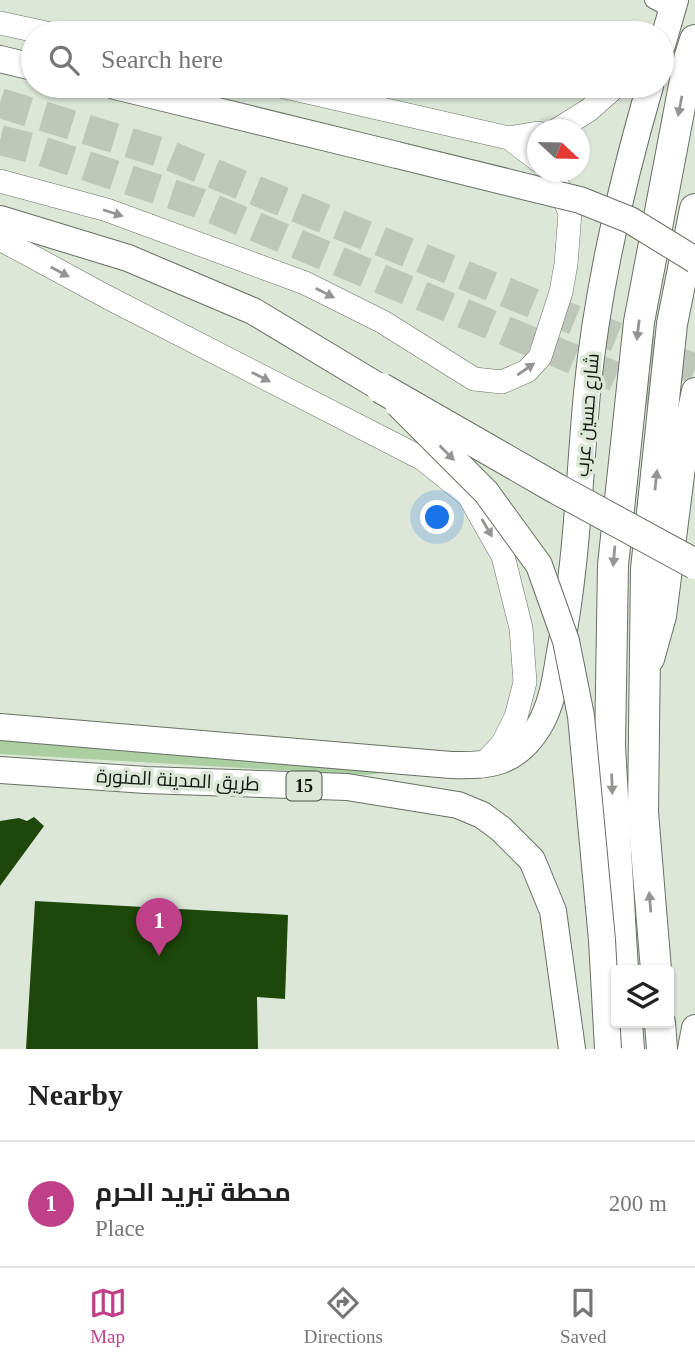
<!DOCTYPE html>
<html lang="en">
<head>
<meta charset="utf-8">
<style>
  body { margin:0; font-family:"Times New Roman",Cairo,serif; background:#f2f2f2; color:#222 }
  .controls { position:absolute; right:21px; bottom:21px; display:grid; overflow:hidden; border-radius:7px; box-shadow:0 2px 5px #0004 }
  .controls button { width:63px; height:63px; display:grid; place-items:center; padding:0; border:0; border-bottom:2px solid #e0e0e0; background:#fff; color:#222; font:35px sans-serif }
  .compass { position:absolute; left:527px; top:119px; width:63px; height:63px; border-radius:50%; background:#fff; box-shadow:0 2px 5px #0004; rotate:112deg }
  .you { position:absolute; left:438px; top:518px; width:24px; height:24px; margin:-18px; border:5px solid #fff; border-radius:50%; background:#1a73e8; box-shadow:0 0 0 10px #1a73e833 }
  .badge { display:grid; place-items:center; width:46px; height:46px; border-radius:50%; background:#bf3f89; color:#fff; font-size:23px; font-weight:700 }
  .pin { position:absolute; translate:-50% -58px; filter:drop-shadow(0 2px 4px #0008) }
  .pin::after { content:''; position:absolute; top:37px; width:24px; height:21px; background:inherit; clip-path:polygon(0 0,100% 0,50% 100%) }
  .list { margin:0; padding:0; list-style:none }
  h2 { display:flex; justify-content:space-between; align-items:center; height:91px; margin:0; padding:0 28px; font-size:30px }
  h2 small { font-size:23px; font-weight:400; color:#767676 }
  .list li { display:grid; grid-template-columns:46px 1fr auto; gap:21px; align-items:center; box-sizing:border-box; height:126px; padding:0 28px; border-top:2px solid #e0e0e0 }
  .list b { display:block; font-size:26px; white-space:nowrap }
  .list p { margin:0; font-size:23px; white-space:nowrap; color:#767676 }
  .list em { font-size:23px; font-style:normal; color:#767676 }
  .icon { flex:none; width:38px; height:38px; fill:none; stroke:currentColor; stroke-width:2; stroke-linecap:round; stroke-linejoin:round }
  .map { position:relative; flex:none; width:695px; height:1049px; overflow:hidden }
  .search { position:absolute; background:#fff; box-shadow:0 2px 5px #0004; left:21px; right:21px; top:21px; height:77px; display:flex; align-items:center; gap:18px; box-sizing:border-box; padding:0 24px; border-radius:38px; color:#767676; font-size:26px }
  .sheet { height:217px; background:#fff }
  nav { display:flex; justify-content:space-around; align-items:center; box-sizing:border-box; height:98px; border-top:2px solid #e0e0e0; background:#fff; font-size:19px; color:#767676 }
  nav a { display:grid; justify-items:center; gap:4px }
  nav .on { color:#bf3f89 }
  .map>svg:first-child { display:block }
  .green { fill:#accfa1 }
  .building { fill:#1d4809 }
  .lines { fill:none; stroke-linecap:round; stroke-linejoin:round }
  .highway-tunnel { stroke:#bec7ba; stroke-width:30; stroke-dasharray:30 15; stroke-linecap:butt }
  .street-casing { stroke:#677164; stroke-width:18 }
  .secondary-casing { stroke:#677164; stroke-width:24 }
  .primary-casing { stroke:#677164; stroke-width:28 }
  .highway-casing { stroke:#677164; stroke-width:32 }
  .street { stroke:#fff; stroke-width:16 }
  .secondary { stroke:#fff; stroke-width:23 }
  .primary { stroke:#fff; stroke-width:26 }
  .highway { stroke:#fff; stroke-width:30 }
  .primary-bridge-casing { stroke:#677164; stroke-width:28; stroke-linecap:butt }
  .highway-bridge-casing { stroke:#677164; stroke-width:32; stroke-linecap:butt }
  .primary-bridge { stroke:#fff; stroke-width:26 }
  .highway-bridge { stroke:#fff; stroke-width:30 }
  .oneway { fill:#949593 }
  .labels { text-anchor:middle; dominant-baseline:central; stroke-width:7; stroke-linejoin:round; paint-order:stroke }
  .shield { fill:#dce7d8; stroke:#4e534b; stroke-width:2 }
  .shield-label { font-size:18px; font-weight:bold; fill:#11140f }
  .street-label { font-size:19px; fill:#11140f; stroke:#dce7d8 }
</style>
</head>
<body>
<div class="map">
<svg width="695" height="1049" viewBox="0 0 695 1049">
  <rect width="100%" height="100%" fill="#dce7d8"/>
  <path class="green" d="M0 738 369 767 383 773 366 775 0 754Z"/>
  <g class="building">
    <path d="M34 817 44 826 0 886V821L19 818 27 821Z"/>
    <path d="M35 901 288 915 285 999 257 997 258 1049H26Z"/>
  </g>
  <g class="lines">
    <g class="highway-tunnel">
      <path d="M0 103 163 153 695 369"/>
      <path d="M0 140 35 149 199 203 688 407"/>
    </g>
    <g class="street-casing">
      <path id="street" d="M653 0 672 10"/>
    </g>
    <g class="secondary-casing">
      <g id="secondary">
        <path d="M0 23 46 33"/>
        <path d="M281 86 509 138 538 133"/>
        <path d="M557 130 589 110 616 86"/>
        <path d="M509 138 538 160"/>
        <path d="M0 181 107 210 305 283 383 322 474 379 502 382 527 371 540 357 561 292 566 264 570 213 552 172"/>
        <path d="M0 239 107 297 423 459 469 496 503 556 521 628 525 682 516 717 503 743 482 766"/>
      </g>
    </g>
    <g class="primary-casing">
      <g id="primary">
        <path d="M662 45 675 0"/>
        <path d="M0 59 33 67"/>
        <path d="M115 86 397 155"/>
        <path d="M0 219 128 258 253 311 381 388"/>
        <path d="M651 659 663 616 687 428 695 391"/>
        <path d="M0 727 451 765C491 766 515 764 538 728 552 706 556 677 560 652 577 566 579 480 587 393 597 289 621 186 650 86"/>
        <path d="M0 770 146 780 347 787 458 805 482 815 501 829 532 860 553 911 572 1049"/>
        <path d="M691 1049 695 1028"/>
      </g>
    </g>
    <g class="highway-casing">
      <g id="highway">
        <path d="M623 970 610 746 613 565 639 322 689 59 695 40"/>
        <path d="M656 970 643 812 646 569 672 324 695 209"/>
        <path d="M627 1023 629 1049"/>
        <path d="M660 1023 662 1049"/>
      </g>
    </g>
    <use href="#street" class="street"/>
    <use href="#secondary" class="secondary"/>
    <use href="#primary" class="primary"/>
    <use href="#highway" class="highway"/>
    <g class="primary-bridge-casing">
      <g id="primary-bridge">
        <path d="M397 155 580 200 630 220 695 260"/>
        <path d="M398 404 486 492 539 565 566 641 581 716 602 940 608 1049"/>
      </g>
    </g>
    <g class="highway-bridge-casing">
      <path id="highway-bridge" d="M381 388 557 489 695 564"/>
    </g>
    <use href="#primary-bridge" class="primary-bridge"/>
    <use href="#highway-bridge" class="highway-bridge"/>
  </g>
  <defs><path id="oneway-solid" d="M-6-.8H1V-3.2L6.5 0L1 3.2V.8H-6Z" transform="scale(1.75)"/></defs>
  <g class="oneway">
    <use href="#oneway-solid" transform="translate(680 106) rotate(101)"/>
    <use href="#oneway-solid" transform="translate(113 213) rotate(18)"/>
    <use href="#oneway-solid" transform="translate(60 272) rotate(28)"/>
    <use href="#oneway-solid" transform="translate(325 293) rotate(27)"/>
    <use href="#oneway-solid" transform="translate(638 330) rotate(97)"/>
    <use href="#oneway-solid" transform="translate(526 369) rotate(-35)"/>
    <use href="#oneway-solid" transform="translate(261 377) rotate(27)"/>
    <use href="#oneway-solid" transform="translate(447 453) rotate(45)"/>
    <use href="#oneway-solid" transform="translate(656 480) rotate(-84)"/>
    <use href="#oneway-solid" transform="translate(487 528) rotate(60)"/>
    <use href="#oneway-solid" transform="translate(614 556) rotate(95)"/>
    <use href="#oneway-solid" transform="translate(612 784) rotate(88)"/>
    <use href="#oneway-solid" transform="translate(650 902) rotate(-95)"/>
  </g>
  <g class="labels">
    <rect class="shield" x="286.5" y="771.5" width="35" height="29" rx="5"/>
    <g class="shield-label">
      <text x="304" y="786">15</text>
    </g>
    <g class="street-label">
      <text transform="translate(587 415) rotate(-85)">شارع حسين عرب</text>
      <text transform="translate(178 780) rotate(3)">طريق المدينة المنورة</text>
    </g>
  </g>
</svg>
<div class="controls">
<button><svg class="icon" aria-label="layers" viewBox="0 0 24 24"><path d="M12 4l9 5-9 5-9-5zM3 14l9 5 9-5"/></svg></button>
</div>
<svg class="compass" viewBox="-18 -18 36 36"><path d="M0-13l5 13h-10z" fill="#e53935"/><path d="M0 13l5-13h-10z" fill="#767676"/></svg>
<div class="you"></div>
<div class="pin badge" style="left:159px;top:956px">1</div>
<div class="search"><svg class="icon" aria-label="search" viewBox="0 0 24 24"><circle cx="10" cy="10" r="6"/><path d="M15 15l6 6"/></svg>Search here</div>
</div>
<section class="sheet">
<h2>Nearby<small></small></h2>
<ul class="list">
<li><span class="badge">1</span><div><b>محطة تبريد الحرم</b><p>Place</p></div><em>200 m</em></li>
</ul>
</section>
<nav>
<a class="on"><svg class="icon" aria-label="map" viewBox="0 0 24 24"><path d="M3 6l6-2 6 2 6-2v14l-6 2-6-2-6 2zM9 4v14M15 6v14"/></svg>Map</a>
<a><svg class="icon" aria-label="directions" viewBox="0 0 24 24"><path d="M12 3l9 9-9 9-9-9zM9 14v-3h6M13 9l2 2-2 2"/></svg>Directions</a>
<a><svg class="icon" aria-label="saved" viewBox="0 0 24 24"><path d="M7 4h10v16l-5-4-5 4z"/></svg>Saved</a>
</nav>
</body>
</html>
